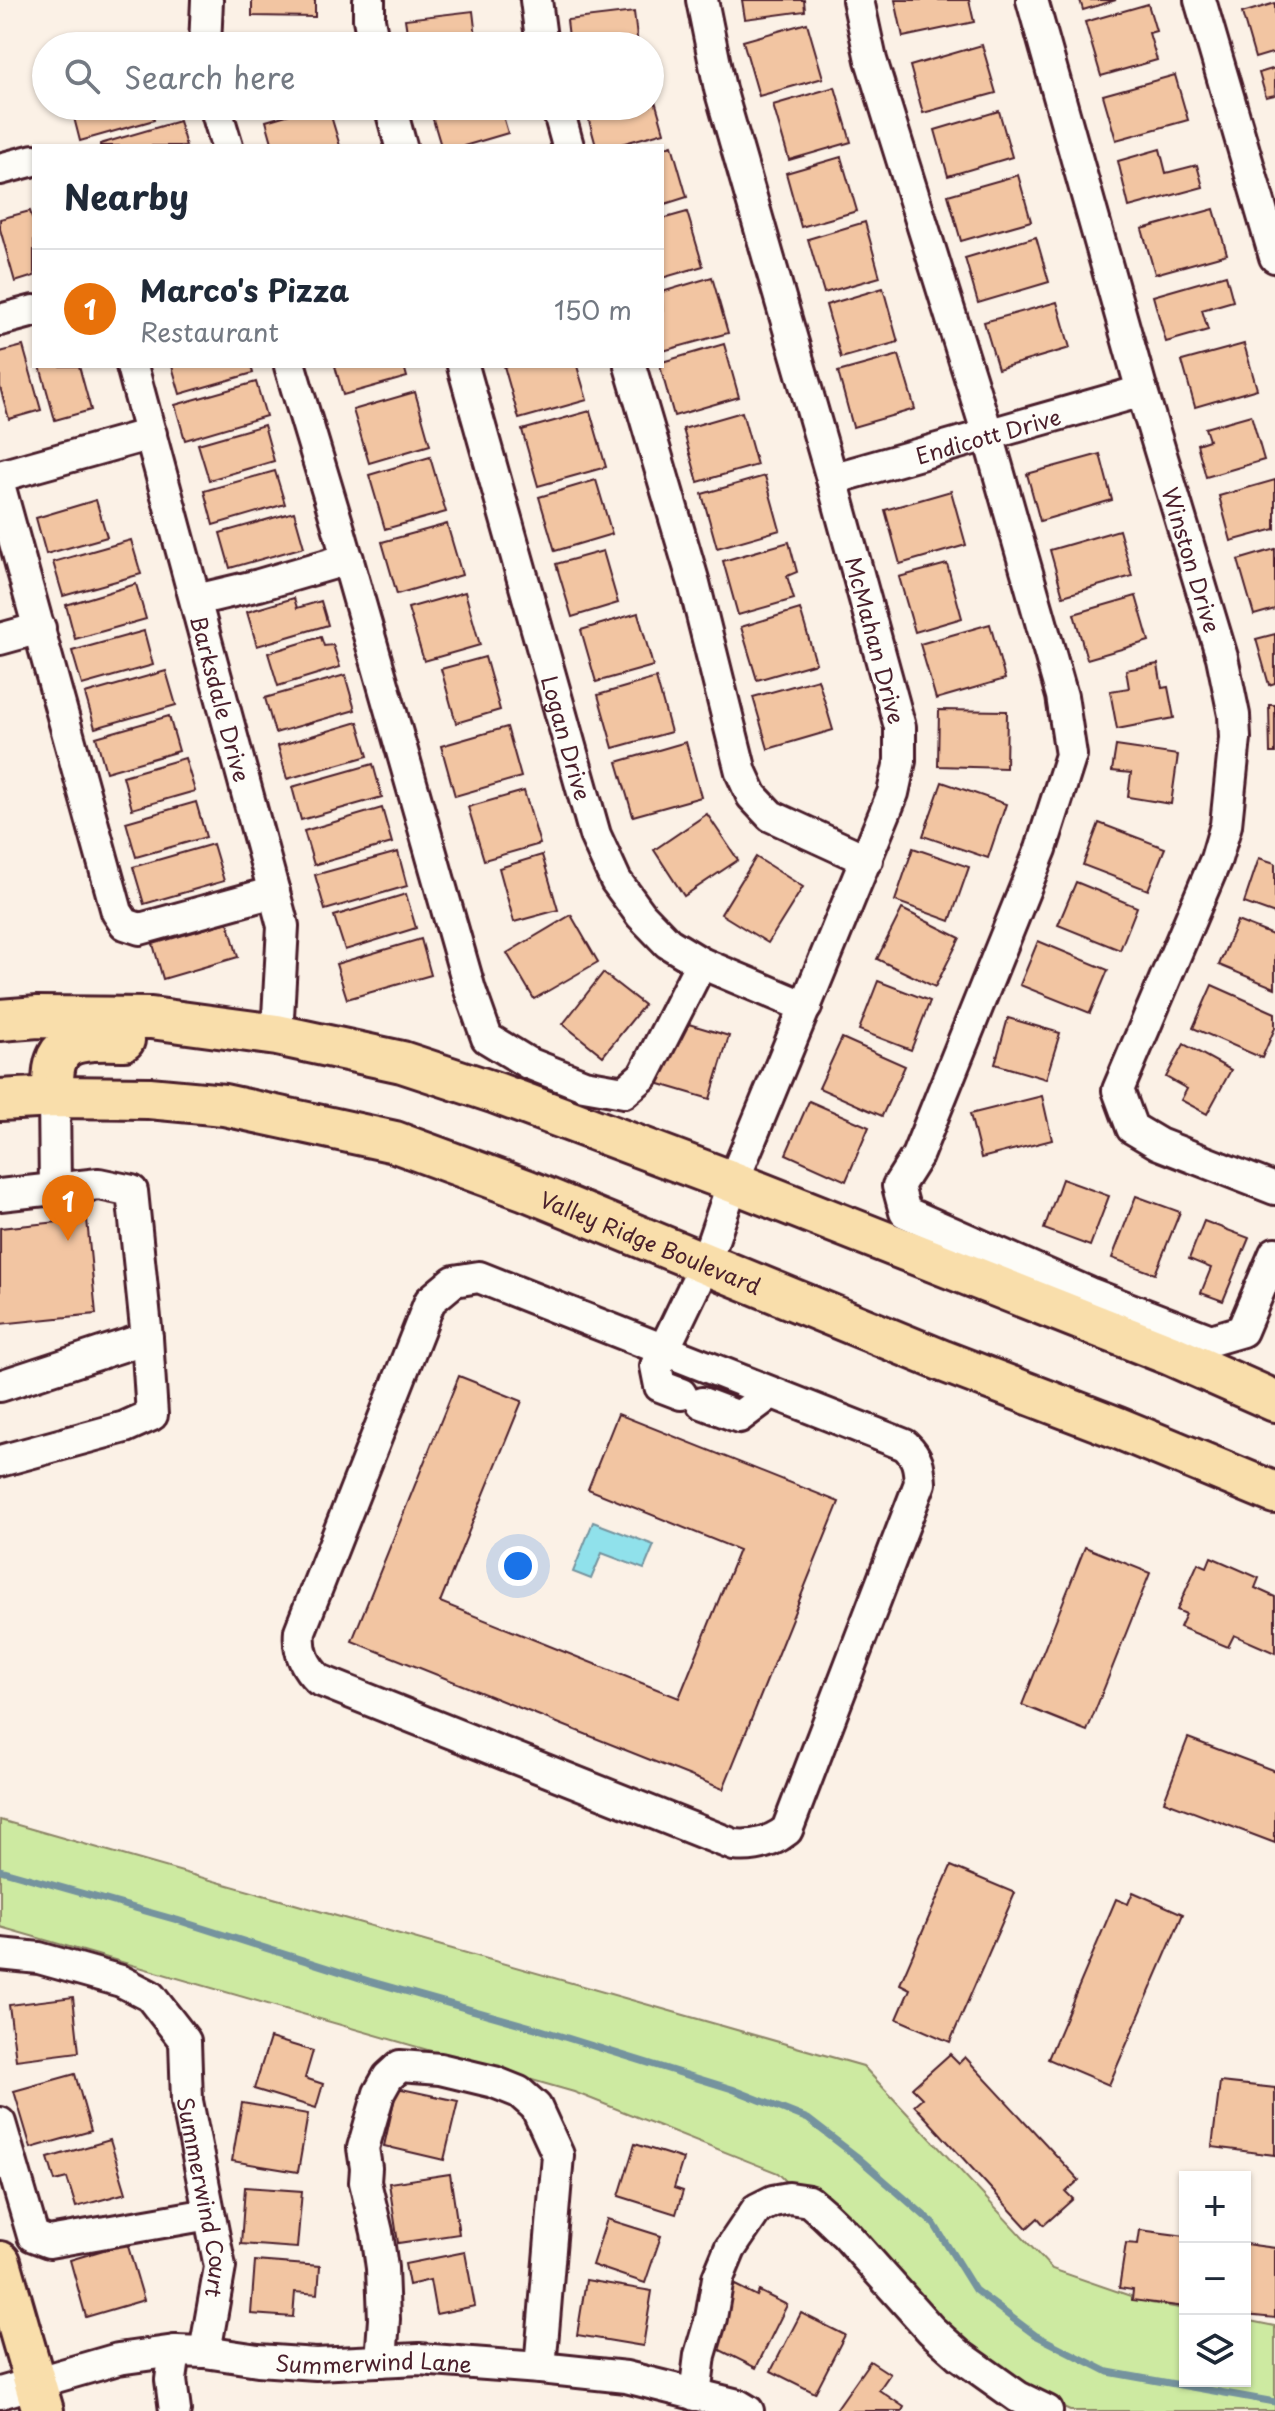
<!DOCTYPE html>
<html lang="en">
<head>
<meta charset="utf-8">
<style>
  body { margin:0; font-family:"Playpen Sans",sans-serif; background:#f2f2f3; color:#1f2937 }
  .controls { position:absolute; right:24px; bottom:24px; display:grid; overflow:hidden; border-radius:0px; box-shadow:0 2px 6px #0004 }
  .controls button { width:72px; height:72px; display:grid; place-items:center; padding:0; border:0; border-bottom:2px solid #e0e1e3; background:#fff; color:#1f2937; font:40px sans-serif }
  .you { position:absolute; left:518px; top:1566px; width:28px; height:28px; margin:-20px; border:6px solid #fff; border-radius:50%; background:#1a73e8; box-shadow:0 0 0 12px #1a73e833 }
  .badge { display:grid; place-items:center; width:52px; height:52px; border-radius:50%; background:#7c3aed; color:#fff; font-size:26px; font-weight:700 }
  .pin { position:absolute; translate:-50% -66px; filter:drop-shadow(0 2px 4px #0008) }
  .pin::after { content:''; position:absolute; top:42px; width:28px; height:24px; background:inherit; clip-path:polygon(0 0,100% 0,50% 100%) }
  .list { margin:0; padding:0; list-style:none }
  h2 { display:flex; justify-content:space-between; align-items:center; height:104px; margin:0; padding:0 32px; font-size:34px }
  h2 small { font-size:26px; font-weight:400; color:#747a83 }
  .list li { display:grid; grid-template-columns:52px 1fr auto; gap:24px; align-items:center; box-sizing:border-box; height:120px; padding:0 32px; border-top:2px solid #e0e1e3 }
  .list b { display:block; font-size:30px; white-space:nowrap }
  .list p { margin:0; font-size:26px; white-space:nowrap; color:#747a83 }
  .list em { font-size:26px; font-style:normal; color:#747a83 }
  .icon { flex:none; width:44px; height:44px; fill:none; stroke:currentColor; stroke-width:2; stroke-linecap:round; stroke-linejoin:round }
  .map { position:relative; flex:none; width:1275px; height:2411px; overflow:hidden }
  .search { position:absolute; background:#fff; box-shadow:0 2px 6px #0004; left:32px; top:32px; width:632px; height:88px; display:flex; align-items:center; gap:20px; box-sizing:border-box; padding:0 28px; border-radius:44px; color:#747a83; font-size:30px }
  .panel { position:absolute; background:#fff; box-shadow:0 2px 6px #0004; left:32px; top:144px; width:632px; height:224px; border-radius:0px }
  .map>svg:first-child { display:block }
  .green { fill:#cdeaa1; stroke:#8c8466; stroke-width:2 }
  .water { fill:#90e1eb; stroke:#74939e; stroke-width:2 }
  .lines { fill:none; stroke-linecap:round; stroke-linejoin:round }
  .stream { stroke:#74939e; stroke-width:7 }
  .building { fill:#f2c5a2; stroke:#4a1f2b; stroke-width:2 }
  .minor-casing { stroke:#4a1f2b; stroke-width:36 }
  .major-casing { stroke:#4a1f2b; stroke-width:46 }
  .minor { stroke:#fdfcf7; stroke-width:30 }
  .major { stroke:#f9deab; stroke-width:40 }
  .labels { text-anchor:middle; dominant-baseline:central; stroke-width:7; stroke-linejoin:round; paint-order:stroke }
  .street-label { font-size:22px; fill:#4a1f2b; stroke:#fdfcf7 }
</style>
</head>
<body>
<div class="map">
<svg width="1275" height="2411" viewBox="0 0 1275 2411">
  <rect width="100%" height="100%" fill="#fbf1e6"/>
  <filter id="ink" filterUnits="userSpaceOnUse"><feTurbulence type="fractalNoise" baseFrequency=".0125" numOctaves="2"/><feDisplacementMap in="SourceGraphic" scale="16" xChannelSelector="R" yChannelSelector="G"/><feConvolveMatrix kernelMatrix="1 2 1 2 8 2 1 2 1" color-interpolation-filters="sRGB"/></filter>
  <g filter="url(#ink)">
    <path class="green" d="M0 1820 863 2066 1052 2269 1151 2303 1185 2309V2381H1245V2320L1275 2326V2411H1070L1014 2386 909 2303 778 2173 574 2092 0 1927Z"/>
    <path class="water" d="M593 1522 654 1545 644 1569 602 1553 591 1579 573 1572Z"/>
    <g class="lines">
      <path class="stream" d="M0 1870 177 1920 369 1981 535 2028 732 2089 808 2119 856 2156 934 2224 975 2290 1035 2335 1108 2372 1275 2402"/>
    </g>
    <g class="building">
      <path d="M252 0H315V17L252 16Z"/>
      <path d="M742 0H804L805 11 745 19Z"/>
      <path d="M895 0H969L974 22 903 37Z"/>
      <path d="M1080 0H1116L1083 10Z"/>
      <path d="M1275 3V52L1255 58 1242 13Z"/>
      <path d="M1148 4 1156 31 1149 33 1157 60 1101 76 1085 22Z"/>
      <path d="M473 11 477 46H409L405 19Z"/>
      <path d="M634 12 638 46H570L567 20Z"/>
      <path d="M807 23 823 78 759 96 743 41Z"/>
      <path d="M320 33 322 46H251V42Z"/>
      <path d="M982 45 996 93 923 113 910 66Z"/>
      <path d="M1275 68V95L1266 97 1259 73Z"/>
      <path d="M1175 75 1188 120 1116 140 1103 95Z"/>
      <path d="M650 83 664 132 614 146H596L585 106H650Z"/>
      <path d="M835 87 851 142 789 160 773 105Z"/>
      <path d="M71 106H150L154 120 80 141Z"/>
      <path d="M317 106H328L340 146H273L266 121Z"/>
      <path d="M429 106H500L508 133 464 146H441Z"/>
      <path d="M999 111 1012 157 948 176 935 130Z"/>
      <path d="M179 121 186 146H100V144Z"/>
      <path d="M672 145 687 197 662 205V148Z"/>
      <path d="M1160 149 1166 173 1197 165 1203 187 1129 207 1118 161Z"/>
      <path d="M841 157 857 211 801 227 786 173Z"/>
      <path d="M1018 175 1031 221 961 241 948 195Z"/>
      <path d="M1214 209 1227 254 1155 274 1142 229Z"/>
      <path d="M30 211 34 224V276L15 282 0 229V219Z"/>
      <path d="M687 212 703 266 662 278V219Z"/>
      <path d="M865 222 880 277 824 293 808 239Z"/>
      <path d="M1036 237 1049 282 978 303 965 258Z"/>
      <path d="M1226 275 1233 301 1202 310 1208 330 1166 342 1153 296Z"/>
      <path d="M712 277 728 333 663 351 662 292Z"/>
      <path d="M883 288 898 342 841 358 826 305Z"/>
      <path d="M1057 302 1070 348 998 369 984 322Z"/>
      <path d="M724 344 739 397 674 416 660 366H662V362Z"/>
      <path d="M1244 344 1257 389 1195 407 1182 361Z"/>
      <path d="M23 346 41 410 9 419 0 387V352Z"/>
      <path d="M899 355 915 409 853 427 838 372Z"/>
      <path d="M40 366H79L91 410 55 420Z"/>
      <path d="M172 366H251L253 373 180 394Z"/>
      <path d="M335 366H404L407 377 343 395Z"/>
      <path d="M504 366H577L587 400 519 419Z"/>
      <path d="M256 382 266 416 185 440 175 405Z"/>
      <path d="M415 392 430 445 369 463 353 410Z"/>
      <path d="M590 411 606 467 538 486 522 430Z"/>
      <path d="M742 412 757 465 698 482 683 429Z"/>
      <path d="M1251 415 1264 460 1206 477 1197 444 1209 440 1205 428Z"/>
      <path d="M264 425 274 461 209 480 198 444Z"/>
      <path d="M1100 454 1112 500 1040 521 1027 474Z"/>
      <path d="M430 457 446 512 385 529 369 475Z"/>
      <path d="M275 471 285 504 213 525 204 491Z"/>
      <path d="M765 476 780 530 717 548 702 494Z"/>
      <path d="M596 480 612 534 555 551 539 497Z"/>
      <path d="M1275 480V529L1231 541 1219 496Z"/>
      <path d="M951 491 966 545 900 564 885 510Z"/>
      <path d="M96 500 107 537 46 554 36 518Z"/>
      <path d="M294 512 304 547 230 568 220 533Z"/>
      <path d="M447 524 462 575 397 594 382 542Z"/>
      <path d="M1119 530 1132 576 1063 596 1050 550Z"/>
      <path d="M131 540 141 574 63 596 53 562Z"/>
      <path d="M789 542 797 572 787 576 794 599 738 615 723 561Z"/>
      <path d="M1275 549V609L1254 615 1238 560Z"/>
      <path d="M603 551 618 603 572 617 556 564Z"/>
      <path d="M947 564 962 618 915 632 899 577Z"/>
      <path d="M136 584 146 619 75 639 66 605Z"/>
      <path d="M465 592 480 645 424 661 408 608Z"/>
      <path d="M1136 596 1149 641 1087 659 1074 614Z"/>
      <path d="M294 598 297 608 321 601 328 625 257 646 247 612Z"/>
      <path d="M800 609 816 663 757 680 741 627Z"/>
      <path d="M638 613 653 666 596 682 581 630Z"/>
      <path d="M990 624 1005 679 936 699 920 644Z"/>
      <path d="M144 631 153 665 82 685 72 651Z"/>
      <path d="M1275 634V683L1269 685 1256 639Z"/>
      <path d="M321 637 324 646 333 645 340 667 278 686 268 653Z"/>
      <path d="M485 657 500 710 456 723 441 669Z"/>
      <path d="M1158 664 1162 688 1168 687 1174 718 1117 729 1110 691 1129 688 1126 670Z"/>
      <path d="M166 671 176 705 95 728 85 694Z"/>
      <path d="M345 675 355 710 275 733 265 698Z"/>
      <path d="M656 678 671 732 613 748 598 695Z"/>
      <path d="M818 679 833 730 768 749 753 697Z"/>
      <path d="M1269 705H1275V753H1270Z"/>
      <path d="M939 710 1007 711 1006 768 938 766Z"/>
      <path d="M169 716 179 751 106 772 96 737Z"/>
      <path d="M358 722 368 756 287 779 278 746Z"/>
      <path d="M507 727 521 777 455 796 441 746Z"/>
      <path d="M686 742 701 797 633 816 617 762Z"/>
      <path d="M1116 746 1178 755 1171 804 1128 797 1131 773 1112 771Z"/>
      <path d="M185 758 195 791 132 809 123 776Z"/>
      <path d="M373 764 382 797 301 820 292 787Z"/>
      <path d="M942 782 1006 804 988 858 923 836Z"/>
      <path d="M524 791 540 844 484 860 468 807Z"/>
      <path d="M196 802 206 837 136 857 126 822Z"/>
      <path d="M382 808 392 843 314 865 304 831Z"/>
      <path d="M707 814 738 860 684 896 654 850Z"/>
      <path d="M1099 823 1165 848 1148 890 1083 865Z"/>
      <path d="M213 844 224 881 144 904 133 867Z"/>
      <path d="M913 848 969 867 950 921 895 901Z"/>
      <path d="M398 852 407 886 325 910 315 875Z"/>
      <path d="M542 855 558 910 514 922 499 868Z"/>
      <path d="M756 857 803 887 768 943 721 914Z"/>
      <path d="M1259 858 1275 863V914L1244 903Z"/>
      <path d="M1076 882 1137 907 1120 950 1058 925Z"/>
      <path d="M406 894 416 928 345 950 334 916Z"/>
      <path d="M902 909 960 938 935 987 877 959Z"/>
      <path d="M571 915 598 962 534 999 507 953Z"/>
      <path d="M1237 921 1275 936V988L1219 965Z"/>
      <path d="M228 922 238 957 163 979 153 944Z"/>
      <path d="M421 939 431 975 347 999 336 964Z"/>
      <path d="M1038 941 1108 970 1090 1013 1020 985Z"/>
      <path d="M603 973 644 1005 603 1056 563 1024Z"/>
      <path d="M878 981 930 1001 911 1050 859 1030Z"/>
      <path d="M1212 985 1275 1013V1028L1262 1058 1193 1028Z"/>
      <path d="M1008 1018 1060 1033 1046 1079 995 1064Z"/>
      <path d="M675 1020 729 1036 710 1099 656 1083Z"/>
      <path d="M842 1038 905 1066 882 1116 819 1088Z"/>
      <path d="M1184 1044 1231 1070 1207 1114 1181 1100 1187 1089 1166 1077Z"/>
      <path d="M1042 1096 1052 1140 981 1158 970 1114Z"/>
      <path d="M809 1101 869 1127 846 1181 786 1154Z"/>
      <path d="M1062 1179 1109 1196 1090 1246 1044 1229Z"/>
      <path d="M1136 1196 1180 1212 1155 1274 1112 1258Z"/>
      <path d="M87 1219 96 1314 0 1324V1228Z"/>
      <path d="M1204 1221 1249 1238 1223 1301 1201 1293 1211 1268 1189 1259Z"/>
      <path d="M459 1376 522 1401 440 1602 679 1698 739 1550 588 1489 618 1414 839 1502 723 1789 352 1641Z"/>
      <path d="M1085 1547 1150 1573 1087 1731 1022 1705Z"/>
      <path d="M1211 1557 1259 1578 1255 1588 1275 1597V1653L1234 1635 1228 1647 1180 1627 1186 1614 1177 1610 1198 1563 1207 1567Z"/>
      <path d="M1188 1738 1275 1771V1843L1164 1801Z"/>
      <path d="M951 1866 1015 1893 950 2042 897 2019 910 1989 900 1984Z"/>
      <path d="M1133 1892 1183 1914 1109 2085 1048 2059 1116 1899 1128 1904Z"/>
      <path d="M73 1997 79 2052 16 2060 9 2005Z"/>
      <path d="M270 2038 313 2051 305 2078 323 2084 316 2108 254 2089Z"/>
      <path d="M950 2054 959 2063 965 2057 1079 2180 1066 2192 1073 2199 1044 2225 1038 2218 1027 2228 914 2105 922 2098 912 2088Z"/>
      <path d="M75 2074 91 2131 31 2148 14 2091Z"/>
      <path d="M1220 2082 1275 2088V2155L1212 2147Z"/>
      <path d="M397 2088 458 2101 444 2160 384 2146Z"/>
      <path d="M242 2103 308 2114 298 2172 232 2161Z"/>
      <path d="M110 2140 126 2193 76 2207 67 2178 55 2181 48 2158Z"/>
      <path d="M635 2144 683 2159 674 2188 683 2191 676 2214 619 2196Z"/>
      <path d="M450 2174 459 2234 398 2243 389 2183Z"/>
      <path d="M245 2187 302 2191 297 2248 241 2244Z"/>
      <path d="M607 2219 661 2236 645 2283 592 2265Z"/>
      <path d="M1140 2230 1185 2236V2307L1132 2300 1133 2290 1119 2288 1126 2243 1138 2244Z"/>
      <path d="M127 2243 144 2300 86 2317 70 2260Z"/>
      <path d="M1245 2244 1275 2248V2318L1245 2315Z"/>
      <path d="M465 2252 475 2306 436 2314 430 2280 409 2285 405 2264Z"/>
      <path d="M255 2261 320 2266 318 2294 295 2292 293 2317 251 2314Z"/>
      <path d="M586 2280 652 2291 643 2346 577 2335Z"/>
      <path d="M735 2285 757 2296 759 2291 787 2305 756 2368 706 2343Z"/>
      <path d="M801 2313 845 2335 815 2393 771 2371Z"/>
      <path d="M870 2361 890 2374 879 2390 904 2407 902 2411H835Z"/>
    </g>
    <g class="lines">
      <g class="minor-casing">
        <g id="minor">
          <path d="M369 0V19L374 46"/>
          <path d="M536 0 542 46"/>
          <path d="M858 0 871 60 988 435 1062 696 1071 755 1041 849 917 1156 898 1186 905 1212 1089 1293 1211 1340 1242 1331 1275 1253"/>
          <path id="s1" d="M1032 0 1142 391 1222 657 1234 715 1235 738 1226 825 1216 859 1118 1090 1132 1128 1159 1144 1275 1189"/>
          <path d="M1200 0 1275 257"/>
          <path d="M205 46 207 0"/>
          <path d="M215 106 227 146"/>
          <path d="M390 106 401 146"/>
          <path d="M557 106 568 146"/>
          <path d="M0 169 34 160"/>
          <path d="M0 320 34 311"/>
          <path id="s2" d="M132 366 283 926 277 1035"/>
          <path d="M290 366 338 526 470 990 487 1038 528 1063 584 1085 624 1092 644 1075 701 963"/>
          <path id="s3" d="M463 366 595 835 616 881 641 915 668 943 701 963 806 1007"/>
          <path d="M630 366 694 583 741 772 752 796 771 816 867 860"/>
          <path d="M0 476 151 434"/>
          <path id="s4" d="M832 479 1142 391"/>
          <path d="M0 488 117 912 125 924 140 929 274 892"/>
          <path d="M196 600 259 585 348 559"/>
          <path d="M0 639 40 628"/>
          <path d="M54 1097 55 1189"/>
          <path d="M0 1195 99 1184 132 1191 147 1338 0 1386"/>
          <path d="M479 1277 905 1445C918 1457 919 1466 920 1483L787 1830C771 1843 754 1847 734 1845L319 1680C304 1666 298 1651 300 1631L430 1301 454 1281Z"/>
          <path d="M681 1394 660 1386 656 1366 705 1264 733 1182 893 793 900 761V727L832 479 720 89 702 0"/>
          <path d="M702 1403 739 1417 771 1393"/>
          <path d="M0 1461 125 1427 152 1415 147 1338"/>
          <path id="s5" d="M0 1954 39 1958 121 1981 150 1996 185 2041 187 2101 220 2267 205 2352"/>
          <path d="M0 2123 33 2236 49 2242 209 2214"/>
          <path d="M381 2361 384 2319 382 2268 377 2232 365 2182 366 2168 363 2148 379 2093 388 2077 400 2066 440 2069 494 2082 519 2092 536 2107 558 2155 540 2368"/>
          <path id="s6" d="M0 2393 118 2359 175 2351 205 2352 258 2360 316 2364 419 2359 540 2368 626 2377 738 2405 748 2411"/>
          <path d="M695 2395 700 2355 711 2318 718 2278 730 2249 757 2209 773 2201 789 2198 809 2201 824 2214 846 2235 931 2330 959 2355 1018 2397 1047 2411"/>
          <path d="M175 2411 171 2380 175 2351"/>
        </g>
      </g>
      <g class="major-casing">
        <g id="major">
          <path d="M0 1020 38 1017 151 1018 277 1035 402 1062 496 1093 733 1182 1171 1355 1275 1401"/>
          <path d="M54 1097C48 1038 74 1039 124 1040"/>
          <path id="s7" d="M0 1100 54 1097 149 1098 224 1105 395 1142 526 1190 943 1361 1118 1428 1275 1493"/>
          <path d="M0 2262 43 2411"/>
        </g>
      </g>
      <use href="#minor" class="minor"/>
      <use href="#major" class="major"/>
    </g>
  </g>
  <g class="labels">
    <g class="street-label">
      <text stroke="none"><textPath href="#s4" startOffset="162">Endicott Drive</textPath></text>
      <text stroke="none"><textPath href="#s1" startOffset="582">Winston Drive</textPath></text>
      <text transform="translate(876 640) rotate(75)">McMahan Drive</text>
      <text stroke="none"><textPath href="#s2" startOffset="344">Barksdale Drive</textPath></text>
      <text stroke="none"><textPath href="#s3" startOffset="386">Logan Drive</textPath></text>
      <text stroke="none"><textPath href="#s7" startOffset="674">Valley Ridge Boulevard</textPath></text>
      <text stroke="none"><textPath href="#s5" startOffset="372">Summerwind Court</textPath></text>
      <text stroke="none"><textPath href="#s6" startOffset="380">Summerwind Lane</textPath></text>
    </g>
  </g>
</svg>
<div class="controls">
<button>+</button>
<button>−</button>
<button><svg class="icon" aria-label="layers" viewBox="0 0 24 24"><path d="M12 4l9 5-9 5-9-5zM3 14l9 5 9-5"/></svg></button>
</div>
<div class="you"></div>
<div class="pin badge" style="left:68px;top:1241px;background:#e8710a">1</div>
<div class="search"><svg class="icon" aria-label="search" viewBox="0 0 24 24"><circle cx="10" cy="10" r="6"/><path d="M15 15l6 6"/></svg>Search here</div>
<section class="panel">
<h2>Nearby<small></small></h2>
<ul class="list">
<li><span class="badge" style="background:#e8710a">1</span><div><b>Marco's Pizza</b><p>Restaurant</p></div><em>150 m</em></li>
</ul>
</section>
</div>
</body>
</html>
